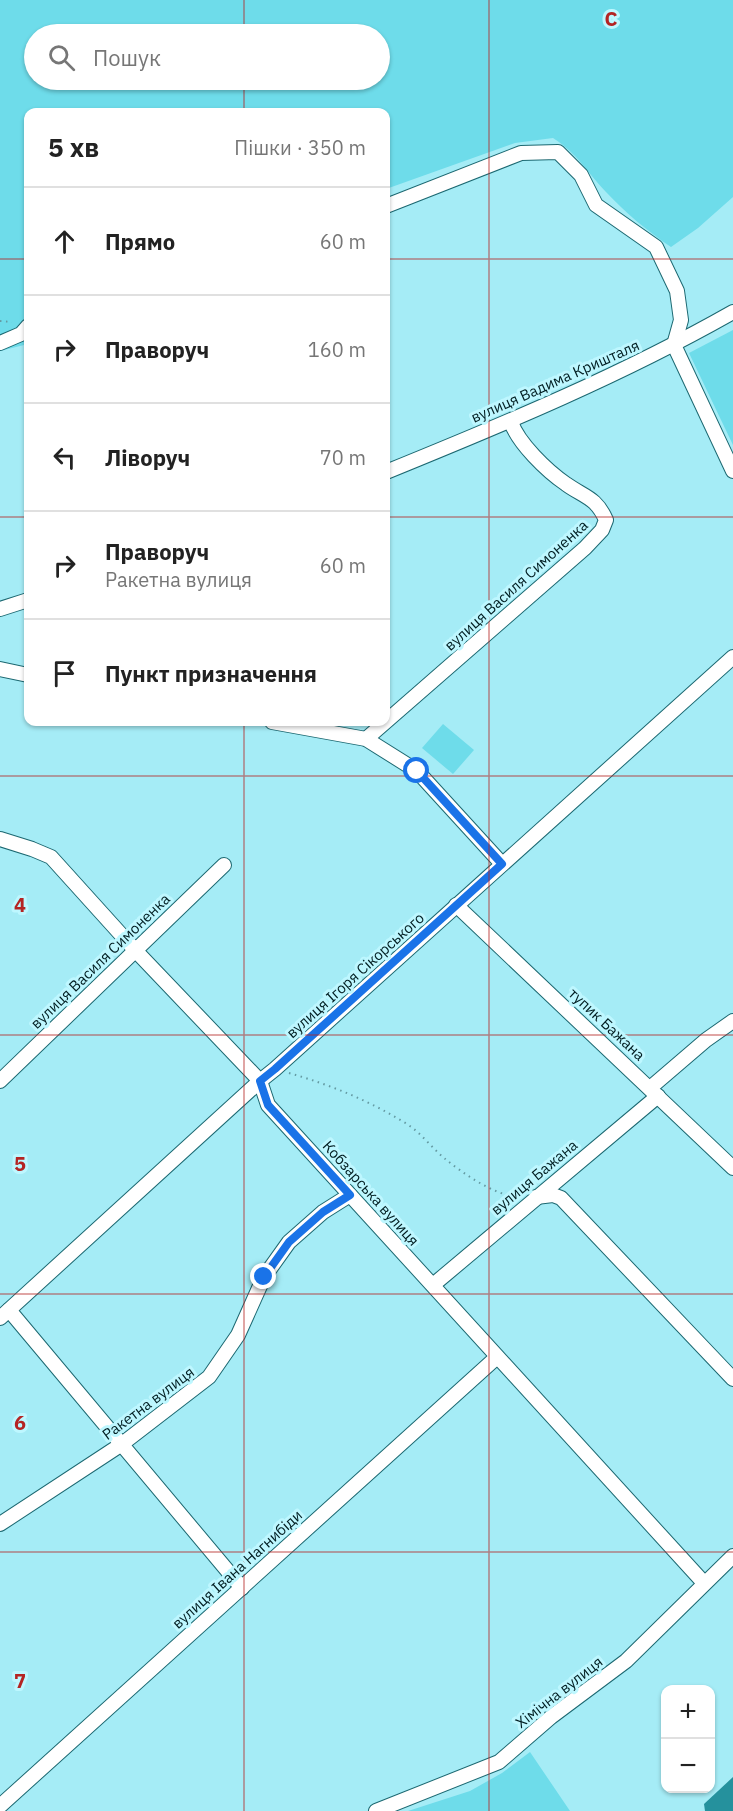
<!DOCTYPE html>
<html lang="uk">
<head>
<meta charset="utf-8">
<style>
  body { margin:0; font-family:"IBM Plex Sans",sans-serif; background:#f2f2f2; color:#222 }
  .controls { position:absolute; right:18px; bottom:18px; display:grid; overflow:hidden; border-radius:12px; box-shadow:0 2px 4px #0004 }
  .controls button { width:54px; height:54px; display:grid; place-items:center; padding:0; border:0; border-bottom:2px solid #e0e0e0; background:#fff; color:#222; font:30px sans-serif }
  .stop { position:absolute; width:18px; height:18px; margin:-14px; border:4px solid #1a73e8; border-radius:50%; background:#fff }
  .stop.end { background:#1a73e8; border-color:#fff; box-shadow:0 2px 6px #0008 }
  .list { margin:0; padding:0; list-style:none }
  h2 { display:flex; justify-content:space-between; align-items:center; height:78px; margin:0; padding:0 24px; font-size:26px }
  h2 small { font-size:20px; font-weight:400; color:#767676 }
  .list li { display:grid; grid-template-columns:39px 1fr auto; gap:18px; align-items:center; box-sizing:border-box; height:108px; padding:0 24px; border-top:2px solid #e0e0e0 }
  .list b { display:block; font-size:22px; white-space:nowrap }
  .list p { margin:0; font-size:20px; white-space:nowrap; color:#767676 }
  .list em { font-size:20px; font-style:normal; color:#767676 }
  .icon { flex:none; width:33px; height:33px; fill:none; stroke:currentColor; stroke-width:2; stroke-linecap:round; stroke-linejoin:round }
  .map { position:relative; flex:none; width:733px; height:1811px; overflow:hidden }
  .search { position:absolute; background:#fff; box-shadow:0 2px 4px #0004; left:24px; top:24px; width:366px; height:66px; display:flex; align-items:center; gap:15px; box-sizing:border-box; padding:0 21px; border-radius:33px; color:#767676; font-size:22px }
  .panel { position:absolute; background:#fff; box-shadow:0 2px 4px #0004; left:24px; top:108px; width:366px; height:618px; border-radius:12px }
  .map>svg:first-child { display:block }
  .green { fill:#6edcea; fill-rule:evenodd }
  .water { fill:#25919d }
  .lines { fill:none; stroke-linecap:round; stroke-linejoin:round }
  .minor-casing { stroke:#1c6871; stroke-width:16 }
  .path { stroke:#649aa2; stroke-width:2; stroke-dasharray:1.5 4.5; stroke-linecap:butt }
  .minor { stroke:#fff; stroke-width:14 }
  .route { stroke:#1a73e8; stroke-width:8 }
  .grid { fill:none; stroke:#b42423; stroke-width:1.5; stroke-opacity:0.55 }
  .labels { text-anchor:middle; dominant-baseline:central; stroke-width:6; stroke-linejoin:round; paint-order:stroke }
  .street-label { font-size:15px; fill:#001d21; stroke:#bef7ff }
  .grid-label { font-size:20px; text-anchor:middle; font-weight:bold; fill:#b42423; stroke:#bef7ff; stroke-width:6; stroke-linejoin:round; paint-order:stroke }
</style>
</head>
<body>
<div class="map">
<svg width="733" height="1811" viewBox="0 0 733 1811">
  <rect width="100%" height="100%" fill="#a5ecf6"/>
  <g class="green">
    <path d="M0 0H733V197L698 228 671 247C647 231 626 213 606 192 586 171 578 154 553 138L515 143 386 189V112H28V344L0 351ZM34 34H380V80H34Z"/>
    <path d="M733 330V445L689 353Z"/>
    <path d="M443 724 474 750 453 774 422 748Z"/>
    <path d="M530 1752 570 1811H408L470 1791 502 1773Z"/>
  </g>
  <path class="water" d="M733 1777V1811H705L704 1804Z"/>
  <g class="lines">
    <g class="minor-casing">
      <g id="minor">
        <path d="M386 206 521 153 558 152 581 175 596 205 656 247 677 291 681 320 674 345 733 471"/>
        <path d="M0 343 21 334 28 326"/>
        <path d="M386 472C504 424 622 375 733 312"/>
        <path d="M0 609 28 600"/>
        <path d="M0 669 28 675"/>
        <path d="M272 722 366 739 417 771 502 864"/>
        <path d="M366 739 585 548 602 530 606 520C596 497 584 497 566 484 547 471 518 443 511 422"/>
        <path d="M0 839 32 849 51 857 135 950 260 1081 268 1105 704 1583"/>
        <path d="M456 905 733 1168"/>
        <path d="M0 1081 224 865"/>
        <path d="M650 1088 706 1040 733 1021"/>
        <path d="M536 1197 553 1195 561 1198 733 1379"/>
        <path d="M433 1285 658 1096"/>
        <path d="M9 1310 242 1588"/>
        <path d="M0 1318 260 1081 275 1069 733 657"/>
        <path d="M0 1524 122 1444 209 1377 238 1335 264 1277 289 1242 323 1212 350 1195"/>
        <path d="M0 1806 497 1357"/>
        <path d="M376 1811 499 1762 551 1717 626 1661 733 1556"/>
      </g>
    </g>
    <g class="path">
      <path d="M0 321 12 322"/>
      <path d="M289 1073C331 1085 370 1101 407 1124 421 1133 431 1147 444 1158 464 1174 491 1193 516 1197"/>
    </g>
    <use href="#minor" class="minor"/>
  </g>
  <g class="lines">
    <path class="route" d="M264 1277 289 1242 323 1212 350 1195 268 1105 260 1081 275 1069 502 864 417 771"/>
  </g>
  <path class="grid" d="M244 0V34M489 0V1811M244 80V112M0 259H28M386 259H733M0 517H28M386 517H733M244 722V1811M0 776H733M0 1035H733M0 1294H733M0 1552H733"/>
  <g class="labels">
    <g class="street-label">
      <text transform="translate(555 381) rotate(-24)">вулиця Вадима Кришталя</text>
      <text transform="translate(516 585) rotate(-42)">вулиця Василя Симоненка</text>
      <text transform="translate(100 961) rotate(-44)">вулиця Василя Симоненка</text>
      <text transform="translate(355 975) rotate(-42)">вулиця Ігоря Сікорського</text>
      <text transform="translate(607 1024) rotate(43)">тупик Бажана</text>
      <text transform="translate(534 1177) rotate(-40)">вулиця Бажана</text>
      <text transform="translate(371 1193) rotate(48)">Кобзарська вулиця</text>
      <text transform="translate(148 1403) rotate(-37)">Ракетна вулиця</text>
      <text transform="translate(237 1569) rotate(-42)">вулиця Івана Нагнибіди</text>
      <text transform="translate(559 1692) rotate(-38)">Хімічна вулиця</text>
    </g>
  </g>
  <g class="grid-label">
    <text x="611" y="26">C</text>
    <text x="20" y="912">4</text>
    <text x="20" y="1171">5</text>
    <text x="20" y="1430">6</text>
    <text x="20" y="1688">7</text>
  </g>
</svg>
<div class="controls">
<button>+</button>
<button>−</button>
</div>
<div class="stop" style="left:417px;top:771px"></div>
<div class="stop end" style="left:264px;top:1277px"></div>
<div class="search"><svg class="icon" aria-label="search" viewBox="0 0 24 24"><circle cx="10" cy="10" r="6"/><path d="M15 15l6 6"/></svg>Пошук</div>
<section class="panel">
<h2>5 хв<small>Пішки · 350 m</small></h2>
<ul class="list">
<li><svg class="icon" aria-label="ahead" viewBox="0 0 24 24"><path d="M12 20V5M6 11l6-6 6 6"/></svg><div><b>Прямо</b></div><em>60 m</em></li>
<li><svg class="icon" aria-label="right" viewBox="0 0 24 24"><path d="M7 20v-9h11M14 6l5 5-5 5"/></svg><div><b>Праворуч</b></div><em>160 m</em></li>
<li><svg class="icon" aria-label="left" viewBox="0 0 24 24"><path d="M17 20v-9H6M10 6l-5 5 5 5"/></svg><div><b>Ліворуч</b></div><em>70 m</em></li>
<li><svg class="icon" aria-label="right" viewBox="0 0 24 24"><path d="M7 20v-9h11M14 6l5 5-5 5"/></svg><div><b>Праворуч</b><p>Ракетна вулиця</p></div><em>60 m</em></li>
<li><svg class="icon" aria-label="arrive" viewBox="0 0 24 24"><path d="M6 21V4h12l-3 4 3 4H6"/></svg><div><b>Пункт призначення</b></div></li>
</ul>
</section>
</div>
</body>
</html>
